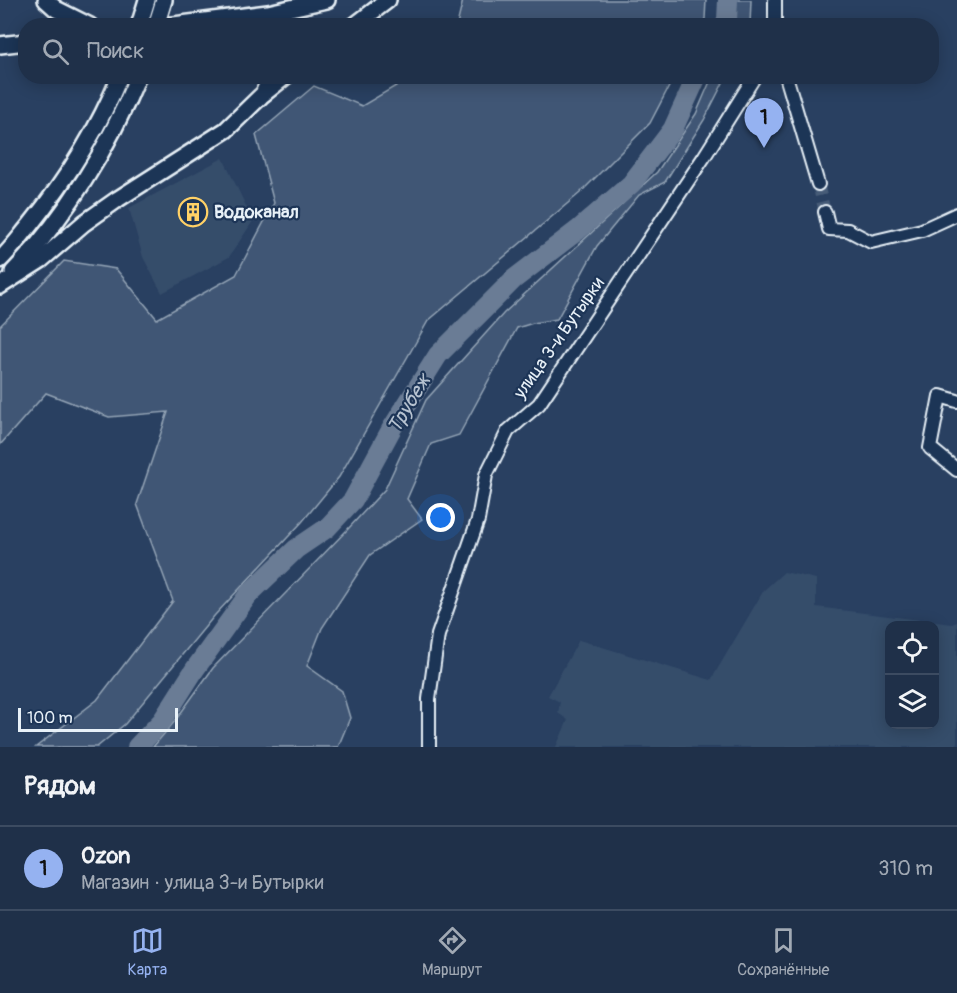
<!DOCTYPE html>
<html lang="ru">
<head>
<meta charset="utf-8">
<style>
  body { margin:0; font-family:Pangolin,sans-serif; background:#273850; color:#f1f3f6 }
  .controls { position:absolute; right:18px; bottom:18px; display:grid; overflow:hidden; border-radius:12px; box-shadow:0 3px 15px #0003 }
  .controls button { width:54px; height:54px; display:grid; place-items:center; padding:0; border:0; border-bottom:2px solid #3c4b61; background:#1f3049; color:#f1f3f6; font:30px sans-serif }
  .scale { position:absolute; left:18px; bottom:15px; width:160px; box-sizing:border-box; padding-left:6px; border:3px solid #e8f1f8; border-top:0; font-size:16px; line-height:21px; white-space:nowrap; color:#e8f1f8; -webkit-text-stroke:4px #1d3557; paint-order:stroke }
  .you { position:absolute; left:441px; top:518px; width:21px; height:21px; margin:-15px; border:4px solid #fff; border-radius:50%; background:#1a73e8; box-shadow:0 0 0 9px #1a73e833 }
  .badge { display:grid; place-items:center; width:39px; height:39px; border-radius:50%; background:#95b2f1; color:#111; font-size:20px; font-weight:700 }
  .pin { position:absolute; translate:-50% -50px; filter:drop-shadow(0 2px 3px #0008) }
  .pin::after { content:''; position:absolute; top:32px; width:21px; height:18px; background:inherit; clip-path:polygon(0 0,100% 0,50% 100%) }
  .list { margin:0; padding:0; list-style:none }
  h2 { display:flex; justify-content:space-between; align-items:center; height:78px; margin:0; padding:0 24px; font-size:26px }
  h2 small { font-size:20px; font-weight:400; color:#a1a9b4 }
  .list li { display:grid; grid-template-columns:39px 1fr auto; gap:18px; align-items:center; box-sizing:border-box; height:84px; padding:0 24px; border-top:2px solid #3c4b61 }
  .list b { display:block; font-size:22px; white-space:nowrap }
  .list p { margin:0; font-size:20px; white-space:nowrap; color:#a1a9b4 }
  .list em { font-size:20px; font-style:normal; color:#a1a9b4 }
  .icon { flex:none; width:33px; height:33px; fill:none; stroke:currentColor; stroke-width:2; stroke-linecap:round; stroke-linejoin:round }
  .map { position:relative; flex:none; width:957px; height:747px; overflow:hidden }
  .search { position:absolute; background:#1f3049; box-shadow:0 3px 15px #0003; left:18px; right:18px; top:18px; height:66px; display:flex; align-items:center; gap:15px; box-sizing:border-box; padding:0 21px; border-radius:24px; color:#a1a9b4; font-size:22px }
  .sheet { height:162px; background:#1f3049 }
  nav { display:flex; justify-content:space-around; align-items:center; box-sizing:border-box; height:84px; border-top:2px solid #3c4b61; background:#1f3049; font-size:16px; color:#a1a9b4 }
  nav a { display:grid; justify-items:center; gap:3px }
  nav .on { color:#95b2f1 }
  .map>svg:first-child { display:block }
  .built { fill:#364d6b; fill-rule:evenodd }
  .green { fill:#415774; stroke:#94a4b6; stroke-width:1.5 }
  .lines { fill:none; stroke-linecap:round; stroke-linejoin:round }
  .river { stroke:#6b7c95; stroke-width:20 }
  .minor-tunnel { stroke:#465b78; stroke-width:12; stroke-dasharray:12 6; stroke-linecap:butt }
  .minor-casing { stroke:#e8f1f8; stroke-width:16 }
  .major-casing { stroke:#e8f1f8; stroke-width:20 }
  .minor { stroke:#1d3557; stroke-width:12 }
  .major { stroke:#1d3557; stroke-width:15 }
  .labels { text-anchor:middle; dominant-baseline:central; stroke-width:4.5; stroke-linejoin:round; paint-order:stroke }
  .poi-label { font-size:18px; font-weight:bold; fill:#e8f1f8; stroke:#1d3557; text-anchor:start }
  .street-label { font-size:18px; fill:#e8f1f8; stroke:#1d3557 }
  .water-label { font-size:20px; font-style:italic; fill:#b6c2d0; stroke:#1d3557 }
</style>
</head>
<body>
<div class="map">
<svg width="957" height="747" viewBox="0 0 957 747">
  <rect width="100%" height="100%" fill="#294061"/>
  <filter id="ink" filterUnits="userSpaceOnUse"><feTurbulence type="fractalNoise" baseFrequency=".0167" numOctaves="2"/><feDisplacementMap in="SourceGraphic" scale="12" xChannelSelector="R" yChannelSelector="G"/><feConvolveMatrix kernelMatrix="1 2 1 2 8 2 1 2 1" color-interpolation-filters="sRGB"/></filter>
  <g filter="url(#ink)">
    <g class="built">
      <path d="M223 158 253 221 229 257 162 293 143 257 129 208Z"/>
      <path d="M784 572 816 579V607L952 624 957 622V747H556L568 720 558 713 560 702 548 696 579 640 711 680 764 590ZM890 626H934V724H890Z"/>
    </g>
    <g class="green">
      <path d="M463 0H706L705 19 701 25H457Z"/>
      <path d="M736 0H751L750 25H733Z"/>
      <path d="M411 77H674L650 123 580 193 428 321 339 477 302 522 215 615 125 724 97 747H36L97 700 173 601 137 504 168 412 109 417 46 393 0 445V326L64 261 116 269 157 319 236 275 274 203 256 135 314 86 362 106Z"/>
      <path d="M712 77H726L704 120 665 182 639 195 597 246 557 319 533 323 517 328 459 435 431 444 407 499 422 519 370 555 322 628 307 666 342 691 350 718 338 747H153L175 721 213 668 347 530 385 489 426 400 504 313 589 235 657 172 696 114Z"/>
    </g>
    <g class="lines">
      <g class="river">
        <path d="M724 26 727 20 728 0"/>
        <path d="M137 747 162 721 195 669 249 594 296 549 327 528 353 500 392 428 438 355 514 279 578 230 631 184 673 129 697 76"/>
      </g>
      <path class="minor-tunnel" d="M818 184 825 212"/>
      <g class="minor-casing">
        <g id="minor">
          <path d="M775 0V26"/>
          <path d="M268 13 274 26"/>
          <path d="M786 76 818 184"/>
          <path d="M261 95 269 76"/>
          <path d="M825 212 829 229 848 230 871 242 922 230 957 214"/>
          <path d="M957 401 940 396 930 448 957 470"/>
          <path d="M429 747V699L438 635 478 520 486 475 508 431 539 404 704 157 755 76"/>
        </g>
      </g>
      <g class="major-casing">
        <g id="major">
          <path d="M46 0 56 9 90 26"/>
          <path d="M139 26 147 0"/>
          <path d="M156 26 164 0"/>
          <path d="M166 26 268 13 327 0"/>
          <path d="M354 26 388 0"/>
          <path d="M0 45 26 42"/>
          <path d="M0 260C11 249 20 237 30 225 66 180 98 130 120 76"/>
          <path d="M13 272C65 218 110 146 138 76"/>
          <path d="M0 286 41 260 84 223 118 199 226 130 261 96 286 76"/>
        </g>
      </g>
      <use href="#minor" class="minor"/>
      <use href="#major" class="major"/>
    </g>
  </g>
  <defs>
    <g id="building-ring" transform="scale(1.5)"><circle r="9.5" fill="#1d3557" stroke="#ffd166" stroke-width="1.5"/><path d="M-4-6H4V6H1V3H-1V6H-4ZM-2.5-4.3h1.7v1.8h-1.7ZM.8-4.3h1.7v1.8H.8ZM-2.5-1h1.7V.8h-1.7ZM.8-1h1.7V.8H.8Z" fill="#ffd166"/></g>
  </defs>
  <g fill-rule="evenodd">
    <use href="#building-ring" x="193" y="212"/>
  </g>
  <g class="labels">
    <g class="poi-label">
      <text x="214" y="212">Водоканал</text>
    </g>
    <g class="street-label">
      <text transform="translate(559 338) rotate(-55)">улица 3-и Бутырки</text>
    </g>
    <g class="water-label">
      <text transform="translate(409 404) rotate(-59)">Трубеж</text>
    </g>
  </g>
</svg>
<div class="controls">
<button><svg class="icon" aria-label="locate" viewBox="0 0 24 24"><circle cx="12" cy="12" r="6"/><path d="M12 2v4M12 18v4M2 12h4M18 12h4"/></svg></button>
<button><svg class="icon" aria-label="layers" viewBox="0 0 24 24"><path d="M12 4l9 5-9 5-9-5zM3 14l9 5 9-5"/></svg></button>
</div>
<div class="scale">100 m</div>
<div class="you"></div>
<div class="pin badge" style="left:764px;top:148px">1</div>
<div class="search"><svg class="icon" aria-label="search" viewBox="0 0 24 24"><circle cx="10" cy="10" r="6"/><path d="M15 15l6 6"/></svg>Поиск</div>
</div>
<section class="sheet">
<h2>Рядом<small></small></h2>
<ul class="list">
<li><span class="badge">1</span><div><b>Ozon</b><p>Магазин · улица 3-и Бутырки</p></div><em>310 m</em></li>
</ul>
</section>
<nav>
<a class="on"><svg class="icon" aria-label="map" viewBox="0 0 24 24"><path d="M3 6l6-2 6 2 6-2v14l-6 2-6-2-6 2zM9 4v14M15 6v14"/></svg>Карта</a>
<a><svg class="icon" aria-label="directions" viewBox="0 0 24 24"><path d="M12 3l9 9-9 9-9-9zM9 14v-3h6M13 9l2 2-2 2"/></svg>Маршрут</a>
<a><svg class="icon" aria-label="saved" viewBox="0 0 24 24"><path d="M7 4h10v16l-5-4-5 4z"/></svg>Сохранённые</a>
</nav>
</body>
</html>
